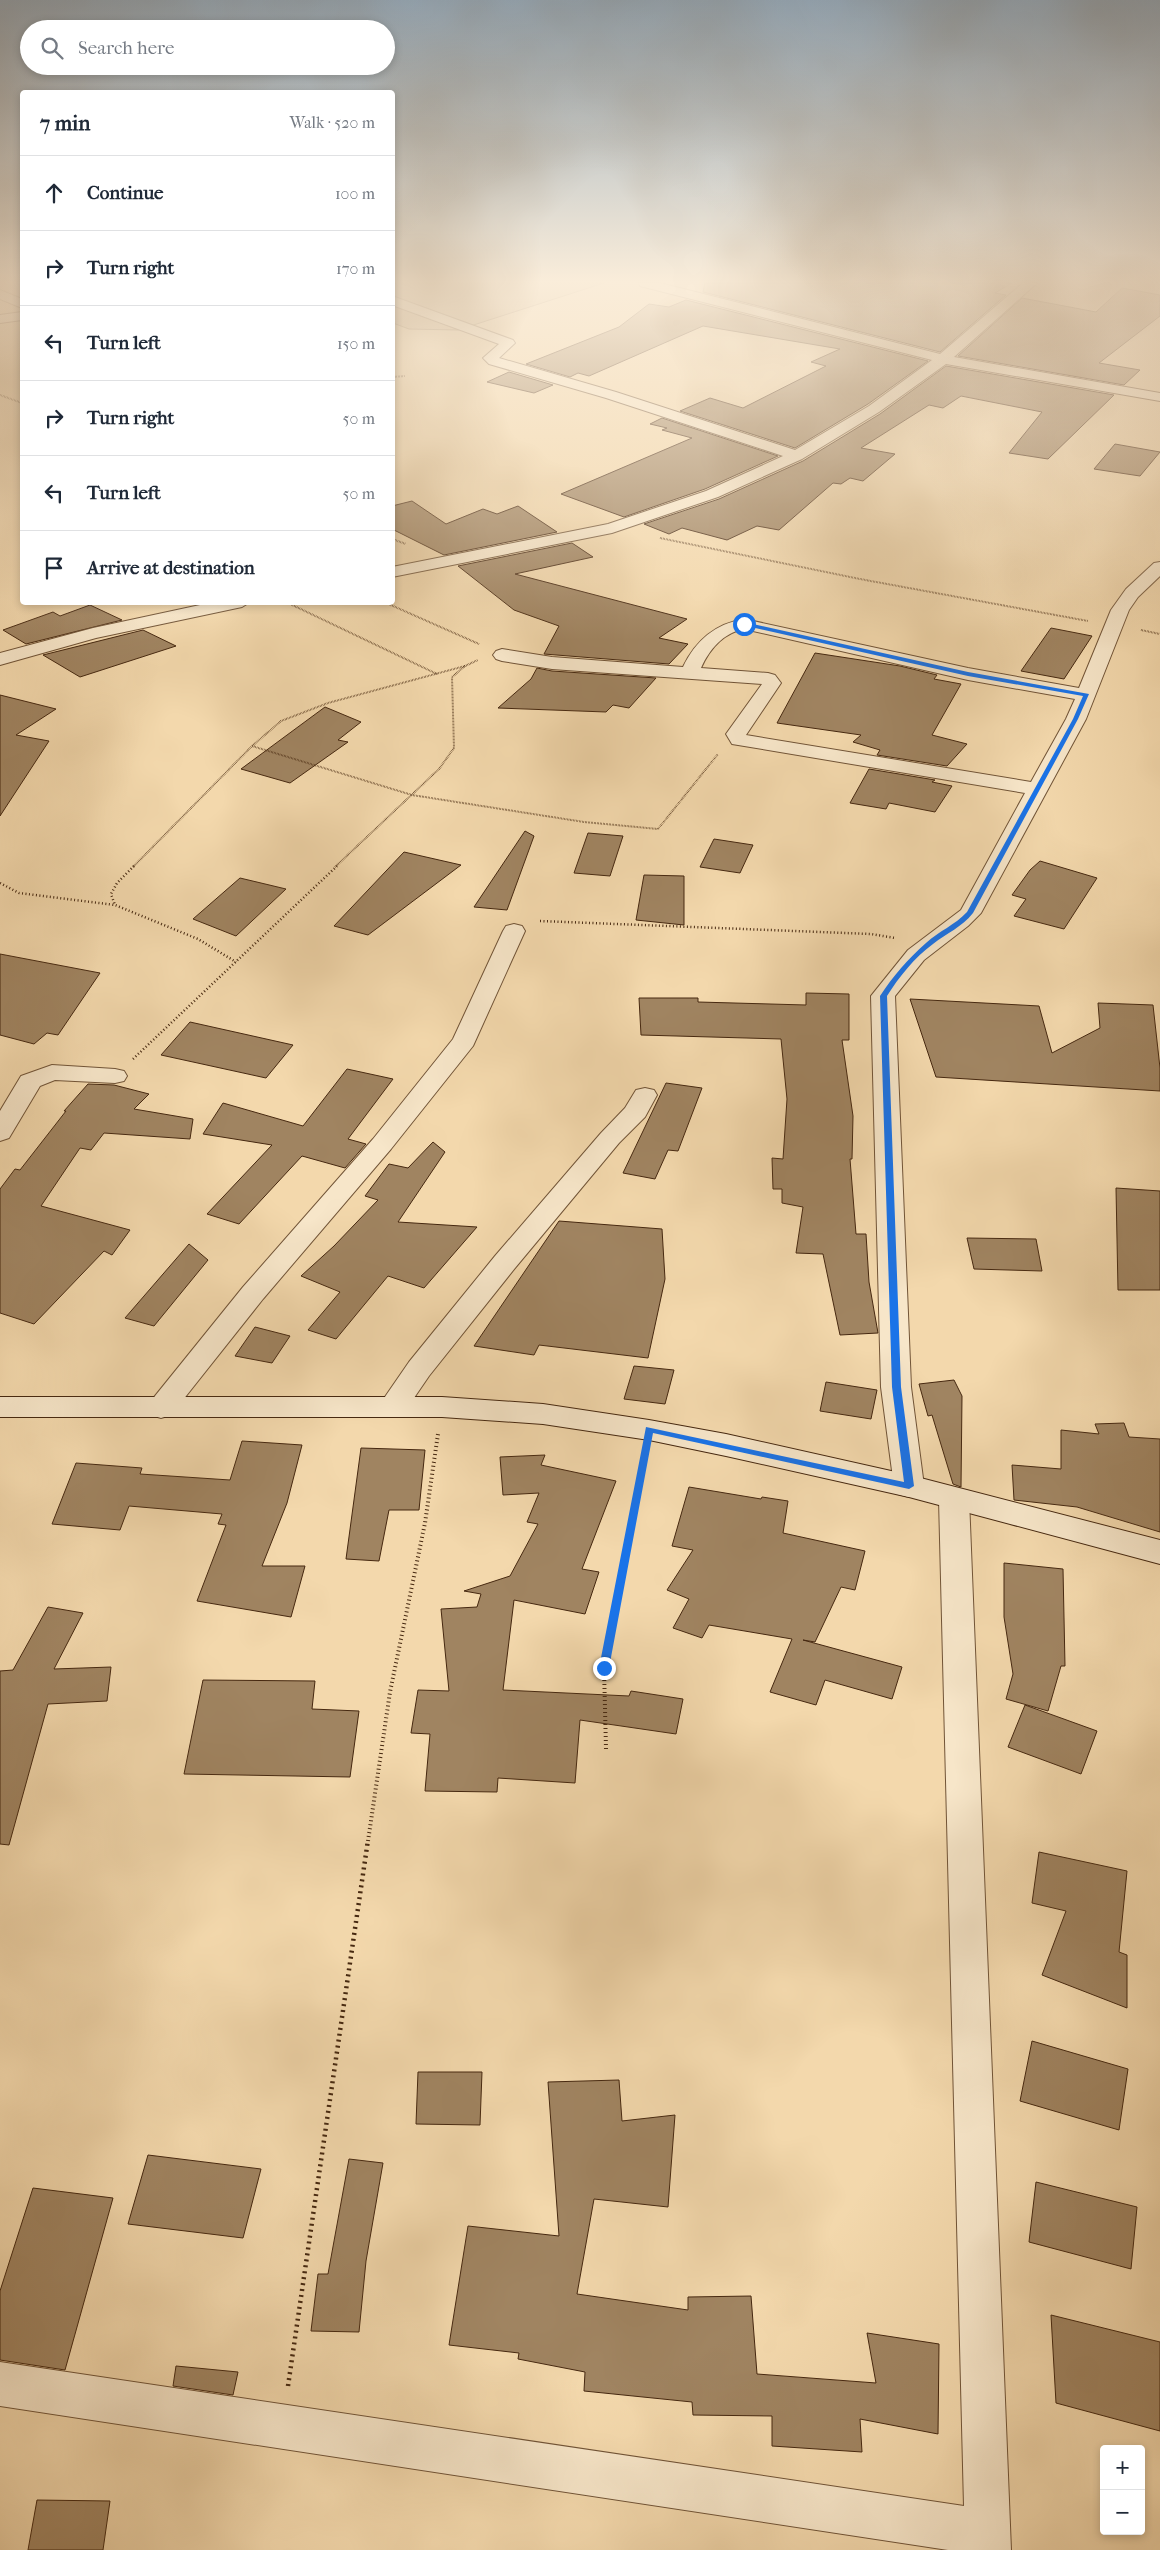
<!DOCTYPE html>
<html lang="en">
<head>
<meta charset="utf-8">
<style>
  body { margin:0; font-family:"IM FELL French Canon",serif; background:#f2f2f3; color:#1f2937 }
  .controls { position:absolute; right:15px; bottom:15px; display:grid; overflow:hidden; border-radius:5px; box-shadow:0 2px 8px #0003 }
  .controls button { width:45px; height:45px; display:grid; place-items:center; padding:0; border:0; border-bottom:1px solid #e0e1e3; background:#fff; color:#1f2937; font:25px sans-serif }
  .stop { position:absolute; width:15px; height:15px; margin:-11px; border:4px solid #1a73e8; border-radius:50%; background:#fff }
  .stop.end { background:#1a73e8; border-color:#fff; box-shadow:0 1px 5px #0008 }
  .list { margin:0; padding:0; list-style:none }
  h2 { display:flex; justify-content:space-between; align-items:center; height:65px; margin:0; padding:0 20px; font-size:21px }
  h2 small { font-size:16px; font-weight:400; color:#747a83 }
  .list li { display:grid; grid-template-columns:32px 1fr auto; gap:15px; align-items:center; box-sizing:border-box; height:75px; padding:0 20px; border-top:1px solid #e0e1e3 }
  .list b { display:block; font-size:19px; white-space:nowrap }
  .list em { font-size:16px; font-style:normal; color:#747a83 }
  .icon { flex:none; width:28px; height:28px; fill:none; stroke:currentColor; stroke-width:2; stroke-linecap:round; stroke-linejoin:round }
  .map { position:relative; flex:none; width:1160px; height:2550px; overflow:hidden }
  .search { position:absolute; background:#fff; box-shadow:0 2px 8px #0003; left:20px; top:20px; width:375px; height:55px; display:flex; align-items:center; gap:12px; box-sizing:border-box; padding:0 18px; border-radius:28px; color:#747a83; font-size:19px }
  .panel { position:absolute; background:#fff; box-shadow:0 2px 8px #0003; left:20px; top:90px; width:375px; height:515px; border-radius:5px }
  .map>svg:first-child { display:block }
  .green { fill:#d6ba91; stroke:#8e7150 }
  .building { fill:#a08461; stroke:#462810 }
  .lines { fill:none; stroke-linecap:round; stroke-linejoin:round }
  .minor-casing { stroke:#715437; stroke-width:2 }
  .secondary-casing { stroke:#462810; stroke-width:2 }
  .path-far3 { stroke:#462810; stroke-width:2; stroke-dasharray:0.5 1; stroke-linecap:butt }
  .path-far2 { stroke:#462810; stroke-width:2.5; stroke-dasharray:1 2.5; stroke-linecap:butt }
  .path-far1 { stroke:#462810; stroke-width:4; stroke-dasharray:1 3; stroke-linecap:butt }
  .path { stroke:#462810; stroke-width:4.5; stroke-dasharray:2 4; stroke-linecap:butt }
  .minor { fill:#f7e6c9; fill-rule:evenodd }
  .secondary { fill:#f7e6c9; fill-rule:evenodd }
  .route { fill:#1a73e8 }
</style>
</head>
<body>
<div class="map">
<svg width="1160" height="2550" viewBox="0 0 1160 2550">
  <rect width="100%" height="100%" fill="#f3d8ac"/>
  <filter id="stains"><feTurbulence type="fractalNoise" baseFrequency=".004" numOctaves="4"/><feColorMatrix values="0 0 0 0 .2 0 0 0 0 .09 0 0 0 0 .02 0 0 0 .5 -.17"/></filter>
  <radialGradient id="worn" r=".72"><stop offset=".6" stop-color="#630" stop-opacity="0"/><stop offset="1" stop-color="#630" stop-opacity=".3"/></radialGradient>
  <path class="green" d="M392 283H604L458 330 409 329 393 323Z"/>
  <g class="building">
    <path d="M705 283H1012L995 293 1006 295 940 352 703 292Z"/>
    <path d="M1122 288 1160 295V316L1099 363 1140 370 1124 385 958 356 1022 298 1096 312Z"/>
    <path d="M686 300 928 361 868 404 795 448 680 411 710 398 743 408 826 366 811 362 840 349 703 326 589 376 578 373 570 377 526 364 619 327 649 304 669 307Z"/>
    <path d="M946 366 1114 395 1048 459 1009 453 1042 412 961 396 943 408 929 405 861 448 895 454 863 481 850 478 841 484 833 483 779 530 757 526 727 540 682 528 669 534 644 524 719 499 803 461 880 414Z"/>
    <path d="M509 372 553 385 534 393 487 382Z"/>
    <path d="M662 418 778 456 705 489 624 517 561 494 692 438 662 430 667 428 650 424Z"/>
    <path d="M1115 444 1160 452 1140 476 1094 469Z"/>
    <path d="M412 501 446 524 483 509 497 514 518 506 557 532 444 555 392 529V506Z"/>
    <path d="M572 543 593 557 515 574 687 619 659 638 688 644 669 664 544 654 559 626 514 610 458 566Z"/>
    <path d="M90 605 122 620 26 644 3 630 53 612 60 616Z"/>
    <path d="M1051 628 1092 636 1064 679 1021 671Z"/>
    <path d="M143 630 176 646 80 677 43 655Z"/>
    <path d="M815 653 900 666 937 675 934 679 961 684 932 735 967 744 947 766 877 755 880 750 853 742 861 735 777 723Z"/>
    <path d="M537 668 552 671 656 678 629 708 613 705 606 712 498 708 531 679Z"/>
    <path d="M0 695 56 709 16 735 49 741 0 816Z"/>
    <path d="M325 707 361 722 338 740 348 742 290 783 241 769Z"/>
    <path d="M869 769 935 780 932 782 952 786 935 812 889 803 886 809 850 803Z"/>
    <path d="M525 831 534 836 507 910 474 907Z"/>
    <path d="M588 833 623 836 610 876 574 873Z"/>
    <path d="M714 839 753 845 740 873 700 867Z"/>
    <path d="M404 852 461 865 368 935 334 926Z"/>
    <path d="M1040 861 1097 878 1064 929 1014 916 1026 899 1012 895 1030 870Z"/>
    <path d="M644 875 684 876V925L636 920Z"/>
    <path d="M240 878 286 889 236 936 193 919Z"/>
    <path d="M0 954 100 973 58 1035 47 1033 34 1044 0 1035Z"/>
    <path d="M806 993 849 994V1040H842L853 1116 852 1159H850L856 1234H866L869 1282 878 1333 840 1335 823 1254 796 1253 803 1207 782 1203V1189H773L772 1158 783 1159 787 1099 781 1039 641 1035 639 998H698V1002L806 1005Z"/>
    <path d="M910 999 1039 1006 1052 1053 1100 1028 1098 1003 1153 1005 1160 1068V1091L936 1077Z"/>
    <path d="M190 1022 293 1045 266 1078 161 1055Z"/>
    <path d="M347 1069 393 1079 348 1139 366 1144 345 1168 302 1156 239 1224 207 1214 272 1145 203 1134 223 1103 303 1126Z"/>
    <path d="M666 1083 702 1088 678 1151 668 1150 655 1179 623 1173Z"/>
    <path d="M88 1084 114 1085 149 1094 134 1109 193 1119 190 1139 104 1133 91 1150 80 1148 41 1206 130 1230 112 1255 104 1251 34 1324 0 1313V1189L15 1169 20 1170 66 1111H64Z"/>
    <path d="M433 1142 445 1152 398 1222 477 1227 424 1288 388 1276 336 1339 308 1330 340 1292 301 1276 334 1246 378 1200 365 1196 389 1164 408 1168Z"/>
    <path d="M1116 1188 1160 1191V1290H1118Z"/>
    <path d="M559 1221 662 1229 665 1279 648 1358 539 1345 534 1355 474 1346Z"/>
    <path d="M967 1238 1036 1239 1042 1271 974 1269Z"/>
    <path d="M189 1244 208 1260 154 1326 125 1318Z"/>
    <path d="M255 1327 290 1336 272 1363 235 1356Z"/>
    <path d="M634 1366 674 1370 665 1404 624 1399Z"/>
    <path d="M954 1380 962 1396 961 1487 953 1484 932 1415 928 1416 919 1384Z"/>
    <path d="M826 1382 877 1390 871 1419 820 1411Z"/>
    <path d="M1124 1423 1129 1437 1160 1439V1532L1077 1507 1014 1500 1012 1465 1061 1469V1430L1099 1434 1095 1424Z"/>
    <path d="M242 1441 302 1445 287 1503 262 1566H305L291 1617 197 1601 226 1525 218 1524 222 1514 129 1506 120 1530 52 1524 76 1463 142 1468 140 1474 230 1480Z"/>
    <path d="M361 1448 425 1450 419 1510H389L379 1561 346 1559Z"/>
    <path d="M545 1455 541 1465 616 1481 582 1569 599 1572 585 1614 514 1600 503 1690 629 1696 631 1691 683 1699 676 1734 580 1720 575 1783 498 1778 497 1792 425 1791 430 1734 411 1733 418 1690 449 1691 441 1609 477 1607 481 1594 464 1591 510 1576 538 1524 527 1522 539 1493 503 1495 500 1457Z"/>
    <path d="M689 1487 761 1499 762 1497 788 1501 783 1533 865 1551 855 1590 841 1587 815 1642 803 1640 902 1667 892 1699 825 1680 816 1705 770 1692 792 1639 709 1625 702 1638 673 1628 689 1599 667 1590 693 1550 672 1546Z"/>
    <path d="M1004 1563 1063 1569 1065 1666H1061L1048 1711 1006 1699 1013 1674 1004 1617Z"/>
    <path d="M48 1607 83 1613 54 1669 111 1667 107 1701 48 1704 9 1845 0 1844V1671L13 1670Z"/>
    <path d="M203 1680 315 1681 312 1709 359 1711 350 1777 184 1774Z"/>
    <path d="M1025 1705 1097 1731 1081 1774 1008 1747Z"/>
    <path d="M1039 1852 1127 1871 1119 1952 1127 1955V2008L1042 1975 1066 1911 1032 1903Z"/>
    <path d="M1032 2041 1128 2069 1119 2130 1020 2101Z"/>
    <path d="M418 2072H482L480 2125 416 2124Z"/>
    <path d="M619 2080 622 2121 675 2115 668 2207 594 2199 577 2294 688 2310V2297L751 2296 757 2374 876 2383 867 2333 939 2344 938 2434 860 2419 862 2452 772 2446V2416L693 2415 692 2402 584 2391 585 2372 518 2359 519 2353 449 2345 468 2226 559 2236 548 2082Z"/>
    <path d="M148 2155 261 2169 243 2238 128 2224Z"/>
    <path d="M349 2159 383 2163 366 2261 359 2332 311 2331 318 2274H328Z"/>
    <path d="M1036 2182 1137 2207 1131 2269 1029 2242Z"/>
    <path d="M33 2188 113 2198 65 2370 0 2360V2291Z"/>
    <path d="M1051 2315 1160 2342V2431L1056 2403Z"/>
    <path d="M176 2366 238 2372 233 2395 173 2386Z"/>
    <path d="M37 2500 110 2501 103 2550H28Z"/>
  </g>
  <g class="lines">
    <g class="minor-casing">
      <g id="minor">
        <path d="M639 283H660L940 354 1023 283H1037L954 357 1160 393V401L946 364 879 412 802 459 718 497 612 533 392 577V567L608 524 706 491 783 456 606 398 489 364 483 358 499 344 392 305V296L513 340 515 343 499 358 616 392 795 450 869 406 932 360 640 286Z"/>
        <path d="M0 290 22 299V308L0 299Z"/>
        <path d="M22 312V320L0 323V315Z"/>
        <path d="M1160 562V576L1138 597 1129 610 1086 719 981 913 968 926 924 960 895 996 911 1387 924 1486 920 1494 909 1497 898 1494 894 1486 881 1387 871 996 908 950 961 910 1025 793 732 744 726 734 762 684 552 669 502 661 496 659 493 655 496 651 502 649 552 657 683 667C696 640 715 624 744 619L968 668 1079 688 1111 610 1126 589 1154 563ZM744 629 968 680 1075 699 1066 719 1031 782 746 735 781 683 775 675 768 673 701 668C709 650 723 633 744 629Z"/>
        <path d="M214 602H250L242 607 96 638 0 665V653L93 628Z"/>
        <path d="M514 924 522 926 525 931 473 1046 391 1149 263 1299 171 1415 161 1418 151 1415 146 1408 151 1401 243 1287 373 1139 453 1039 503 931 506 926Z"/>
        <path d="M52 1065 115 1069 124 1071 127 1076 124 1081 115 1083 55 1080 40 1086 9 1138 0 1141V1111L21 1076Z"/>
        <path d="M645 1088 654 1090 657 1095 645 1117 619 1143 515 1268 429 1376 403 1414 393 1417 383 1414 378 1407 409 1362 495 1256 601 1133 625 1108 636 1090Z"/>
        <path d="M954 1488 965 1491 969 1499 1011 2550H948L0 2406V2362L964 2506 939 1499 943 1491Z"/>
      </g>
    </g>
    <g class="secondary-casing">
      <path id="secondary" d="M0 1397H442L543 1404 649 1420 726 1434 909 1475 1160 1540V1564L909 1497 726 1456 649 1440 543 1424 442 1417H0Z"/>
    </g>
    <g class="path-far3">
      <path d="M392 377 405 376"/>
      <path d="M0 395 22 403"/>
      <path d="M660 538 860 579 1088 621"/>
      <path d="M392 539 406 544"/>
      <path d="M286 602 437 674"/>
      <path d="M384 602 479 644"/>
      <path d="M1141 630 1160 634"/>
      <path d="M465 666 328 703 281 721 252 746 412 795 584 822 658 829 718 754"/>
      <path d="M133 867 252 746"/>
      <path d="M335 867 439 769 454 748 452 677 465 666 478 660"/>
    </g>
    <g class="path-far2">
      <path d="M134 866 117 883 111 894 115 905 198 939 236 962"/>
      <path d="M0 883 19 893 115 905"/>
      <path d="M540 921 871 934 895 938"/>
      <path d="M133 1059 337 866"/>
    </g>
    <g class="path-far1">
      <path d="M606 1749 604 1668 644 1456"/>
      <path d="M368 1841 390 1692 425 1523 438 1434"/>
    </g>
    <path class="path" d="M288 2386 368 1840"/>
    <use href="#minor" class="minor"/>
    <use href="#secondary" class="secondary"/>
  </g>
  <linearGradient id="sky" x2="0" y2="1"><stop stop-color="#95aabb"/><stop offset="0.44" stop-color="#faedda"/><stop offset="1" stop-color="#faedda" stop-opacity="0"/></linearGradient>
  <rect width="1160" height="640" fill="url(#sky)"/>
  <path class="route" d="M744 622 968 672 1089 694 1078 719 973 913C962 927 947 933 933 944 914 958 899 977 887 996L901 1387 914 1486 909 1489 653 1433 609 1668 604 1672 599 1668 646 1427 904 1482 892 1387 880 996C893 976 908 959 926 943 939 931 955 925 967 912L1073 719 1083 696 968 676 742 625Z"/>
  <rect width="100%" height="100%" filter="url(#stains)"/>
  <rect width="100%" height="100%" fill="url(#worn)"/>
</svg>
<div class="controls">
<button>+</button>
<button>−</button>
</div>
<div class="stop" style="left:744px;top:624px"></div>
<div class="stop end" style="left:604px;top:1668px"></div>
<div class="search"><svg class="icon" aria-label="search" viewBox="0 0 24 24"><circle cx="10" cy="10" r="6"/><path d="M15 15l6 6"/></svg>Search here</div>
<section class="panel">
<h2>7 min<small>Walk · 520 m</small></h2>
<ul class="list">
<li><svg class="icon" aria-label="ahead" viewBox="0 0 24 24"><path d="M12 20V5M6 11l6-6 6 6"/></svg><div><b>Continue</b></div><em>100 m</em></li>
<li><svg class="icon" aria-label="right" viewBox="0 0 24 24"><path d="M7 20v-9h11M14 6l5 5-5 5"/></svg><div><b>Turn right</b></div><em>170 m</em></li>
<li><svg class="icon" aria-label="left" viewBox="0 0 24 24"><path d="M17 20v-9H6M10 6l-5 5 5 5"/></svg><div><b>Turn left</b></div><em>150 m</em></li>
<li><svg class="icon" aria-label="right" viewBox="0 0 24 24"><path d="M7 20v-9h11M14 6l5 5-5 5"/></svg><div><b>Turn right</b></div><em>50 m</em></li>
<li><svg class="icon" aria-label="left" viewBox="0 0 24 24"><path d="M17 20v-9H6M10 6l-5 5 5 5"/></svg><div><b>Turn left</b></div><em>50 m</em></li>
<li><svg class="icon" aria-label="arrive" viewBox="0 0 24 24"><path d="M6 21V4h12l-3 4 3 4H6"/></svg><div><b>Arrive at destination</b></div></li>
</ul>
</section>
</div>
</body>
</html>
